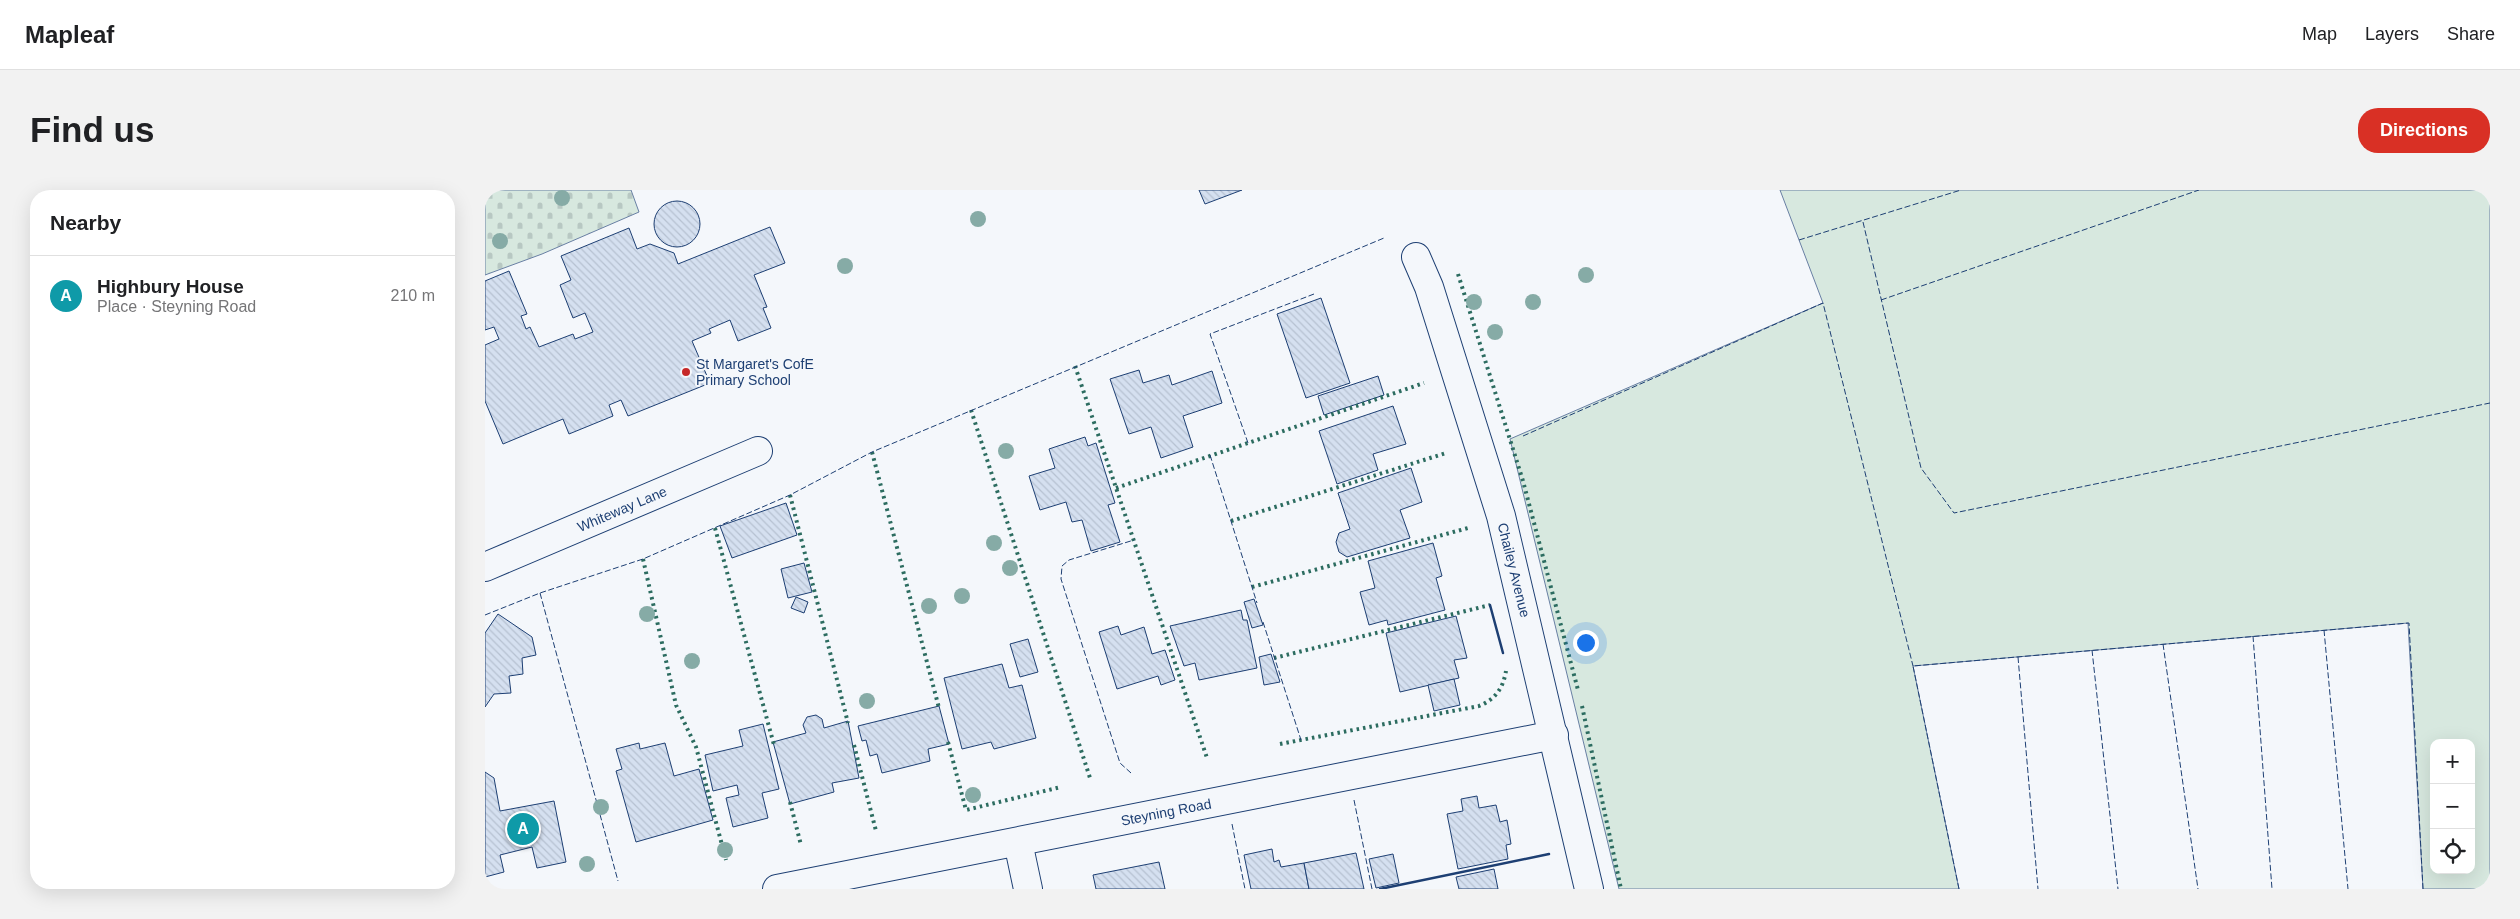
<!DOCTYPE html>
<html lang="en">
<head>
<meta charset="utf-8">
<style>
  body { margin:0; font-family:Arial,sans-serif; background:#f2f2f2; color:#202124 }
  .controls { position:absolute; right:15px; bottom:15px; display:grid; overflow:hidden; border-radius:10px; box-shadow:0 5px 20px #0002 }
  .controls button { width:45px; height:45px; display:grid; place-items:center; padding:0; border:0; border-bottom:1px solid #e0e0e0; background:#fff; color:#202124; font:25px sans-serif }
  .you { position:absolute; left:1100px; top:452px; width:18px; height:18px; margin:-12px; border:4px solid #fff; border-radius:50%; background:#1a73e8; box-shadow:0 0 0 8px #1a73e833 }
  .badge { display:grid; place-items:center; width:32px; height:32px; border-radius:50%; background:#d93025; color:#fff; font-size:16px; font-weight:700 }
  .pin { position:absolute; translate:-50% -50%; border:2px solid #fff; box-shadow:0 1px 5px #0006 }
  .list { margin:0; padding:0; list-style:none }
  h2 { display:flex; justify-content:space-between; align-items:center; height:65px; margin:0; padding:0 20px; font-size:21px }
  h2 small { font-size:16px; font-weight:400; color:#757577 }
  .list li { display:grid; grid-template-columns:32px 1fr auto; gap:15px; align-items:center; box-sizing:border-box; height:80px; padding:0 20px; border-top:1px solid #e0e0e0 }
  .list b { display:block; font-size:19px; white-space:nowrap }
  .list p { margin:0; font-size:16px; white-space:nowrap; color:#757577 }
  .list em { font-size:16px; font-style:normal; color:#757577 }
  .icon { flex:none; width:28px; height:28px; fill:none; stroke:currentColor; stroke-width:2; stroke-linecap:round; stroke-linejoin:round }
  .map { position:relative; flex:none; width:2005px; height:699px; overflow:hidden; border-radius:20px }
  header { display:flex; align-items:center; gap:30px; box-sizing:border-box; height:70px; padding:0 25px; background:#fff; border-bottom:1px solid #e0e0e0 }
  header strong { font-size:24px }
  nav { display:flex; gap:28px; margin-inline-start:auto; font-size:18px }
  .intro { display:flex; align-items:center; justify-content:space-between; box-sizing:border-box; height:120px; padding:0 30px }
  h1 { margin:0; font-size:35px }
  .button { padding:12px 22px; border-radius:20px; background:#d93025; color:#fff; font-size:18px; font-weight:700 }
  main { display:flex; gap:30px; padding:0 30px }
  aside { flex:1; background:#fff; border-radius:20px; box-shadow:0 5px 20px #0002 }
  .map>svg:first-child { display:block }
  .green { fill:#d7e8df; stroke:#687fa3; fill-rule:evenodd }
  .cemetery { fill:url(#cemetery-stones); stroke:#687fa3 }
  .building { fill:url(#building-back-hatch); stroke:#1d3f73 }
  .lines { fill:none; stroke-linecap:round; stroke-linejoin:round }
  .street-casing { stroke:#1d3f73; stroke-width:30 }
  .street { stroke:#f4f7fb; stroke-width:28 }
  .hedge { stroke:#2c6c60; stroke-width:4; stroke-dasharray:2.5 4; stroke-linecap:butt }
  .fence { stroke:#1d3f73; stroke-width:1; stroke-dasharray:6 2.5; stroke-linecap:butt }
  .wall { stroke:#1d3f73; stroke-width:2.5 }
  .tree { fill:#86aba6 }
  .poi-dot { fill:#c62828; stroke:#f4f7fb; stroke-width:2 }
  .labels { text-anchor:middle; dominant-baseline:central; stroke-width:4; stroke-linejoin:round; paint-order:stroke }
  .poi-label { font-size:14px; fill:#1d3f73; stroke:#f4f7fb; text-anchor:start }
  .street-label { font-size:14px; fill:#1d3f73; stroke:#f4f7fb }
</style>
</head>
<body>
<header>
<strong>Mapleaf</strong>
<nav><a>Map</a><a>Layers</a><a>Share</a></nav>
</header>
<div class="intro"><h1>Find us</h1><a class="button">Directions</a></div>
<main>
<aside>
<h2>Nearby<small></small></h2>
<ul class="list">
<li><span class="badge" style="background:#0f9aa8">A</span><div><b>Highbury House</b><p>Place · Steyning Road</p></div><em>210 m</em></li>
</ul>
</aside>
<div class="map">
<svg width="2005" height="699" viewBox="0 0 2005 699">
  <defs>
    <pattern id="cemetery-stones" width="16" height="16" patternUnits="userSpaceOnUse" patternTransform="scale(1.25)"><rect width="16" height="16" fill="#d7e8df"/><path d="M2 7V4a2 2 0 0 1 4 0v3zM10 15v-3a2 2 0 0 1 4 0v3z" fill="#b8c8c3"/></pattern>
    <pattern id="building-back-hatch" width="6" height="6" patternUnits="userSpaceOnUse" patternTransform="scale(1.25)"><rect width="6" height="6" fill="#d5e0f0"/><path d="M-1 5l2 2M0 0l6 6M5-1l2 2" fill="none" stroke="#b6c1d1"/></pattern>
  </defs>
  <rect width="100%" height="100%" fill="#f4f7fb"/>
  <path class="green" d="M1295 0H2005V699H1938L1923 433 1428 476 1474 699H1134L1025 249 1338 113ZM1949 553H1986V680H1949Z"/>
  <path class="cemetery" d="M0 0H146L154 22 57 64 0 85Z"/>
  <g class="building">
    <path d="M714 0H757L720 14Z"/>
    <circle cx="192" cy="34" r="23"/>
    <path d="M285 37 300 73 269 85 282 117 278 118 286 138 253 151 245 130 224 139 226 143 207 151 225 193 143 226 136 210 124 215 128 226 84 244 78 229 18 254 0 211V155L14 149 9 137 0 140V91L24 81 42 124 36 126 41 139 45 137 54 157 88 144 90 149 108 142 100 123 88 128 75 95 86 90 76 66 144 38 152 59 165 54 189 63 193 74Z"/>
    <path d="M836 108 865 193 821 208 792 124Z"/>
    <path d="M654 180 658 193 684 185 687 195 727 181 737 213 698 226 708 257 676 268 666 237 644 244 625 189Z"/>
    <path d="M893 186 899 205 839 225 833 206Z"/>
    <path d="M908 216 921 254 888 264 893 280 852 294 834 241Z"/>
    <path d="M600 247 603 256 611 253 630 313 623 315 635 352 606 361 597 330 587 332 581 312 555 320 544 286 570 278 564 259Z"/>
    <path d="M926 278 937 312 915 320 925 348 862 367 854 362 851 352 854 343 865 339 853 303Z"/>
    <path d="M301 313 312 345 247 368 235 336Z"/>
    <path d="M948 353 957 386 951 388 960 420 903 435 902 430 884 435 875 402 890 398 883 371Z"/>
    <path d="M319 373 327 402 303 408 296 379Z"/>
    <path d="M311 407 323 412 319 423 306 418Z"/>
    <path d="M769 409 778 435 767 438 759 412Z"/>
    <path d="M756 420 758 430H762L772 478 714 490 710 473 699 476 685 436Z"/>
    <path d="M13 424 47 447 51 465 37 468 38 484 24 486 26 503 9 504 0 517V443Z"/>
    <path d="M971 426 982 468 969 470 974 488 915 502 901 443Z"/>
    <path d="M633 436 636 445 659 437 667 464 680 460 690 490 676 495 673 486 632 499 614 442Z"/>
    <path d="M543 449 553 482 535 487 525 454Z"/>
    <path d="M786 464 795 492 779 495 774 467Z"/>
    <path d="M517 474 524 498 537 495 551 548 509 559 506 552 477 559 459 488Z"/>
    <path d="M969 489 975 515 949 521 943 495Z"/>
    <path d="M454 516 464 554 443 559 445 571 397 583 392 564 385 566 381 550 377 551 373 536Z"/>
    <path d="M331 525 337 529 339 538 363 531 374 588 347 593 349 602 305 614 288 552 321 543 318 535 322 527Z"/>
    <path d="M278 534 294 599 277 603 283 628 248 637 241 608 254 605 252 595 228 601 220 565 258 556 254 540Z"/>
    <path d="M154 553 155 559 180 553 189 586 214 579 228 630 151 652 131 581 137 579 131 559Z"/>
    <path d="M0 582 9 588 15 621 69 611 81 672 52 678 47 657 15 665 19 682 0 687Z"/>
    <path d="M992 606 994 618 1011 615 1015 632 1022 630 1026 654 1021 655 1023 669 973 679 962 624 978 621 976 609Z"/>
    <path d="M787 659 789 672 794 670 796 677 819 673 824 699H766L759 665Z"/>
    <path d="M871 663 879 699H824L819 673Z"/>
    <path d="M908 664 914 693 891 698 884 669Z"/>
    <path d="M674 672 680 699H611L608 685Z"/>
    <path d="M1009 679 1013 699H974L971 687Z"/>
  </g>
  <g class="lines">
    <g class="street-casing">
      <g id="street">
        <path d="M931 67 944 97 1016 326 1104 699"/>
        <path d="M0 377 273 261"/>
        <path d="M533 652 543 699"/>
        <path d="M292 699 1069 545"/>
      </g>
    </g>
    <use href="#street" class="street"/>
    <g class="hedge">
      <path d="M973 84 1038 291 1093 500"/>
      <path d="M590 176 722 568"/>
      <path d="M486 220 606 591"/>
      <path d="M387 262 454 518"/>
      <path d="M631 298 939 193"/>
      <path d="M305 305 363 533"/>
      <path d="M746 331 961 263"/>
      <path d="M230 338 289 555"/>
      <path d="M158 369 191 515 211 557 241 670"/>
      <path d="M767 397 983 338"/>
      <path d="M789 468 1005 415"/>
      <path d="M1097 516 1136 699"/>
      <path d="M463 552 481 620 576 597"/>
      <path d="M795 554 994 516C1011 509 1018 498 1021 481"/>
      <path d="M369 555 391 641"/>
      <path d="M305 612 316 655"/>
    </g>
    <g class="fence">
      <path d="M1378 32 1436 278 1469 323 2005 213"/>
      <path d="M1314 50 1476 0"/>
      <path d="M1396 110 1714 0"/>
      <path d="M1038 246 1338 113 1428 476"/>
      <path d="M763 253 725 144 829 104"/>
      <path d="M725 265 772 413"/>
      <path d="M55 403 133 691"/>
      <path d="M0 425 55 403 158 369 305 305 387 262 899 48"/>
      <path d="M778 432 816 550"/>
      <path d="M1839 440 1863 699"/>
      <path d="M1768 446 1787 699"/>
      <path d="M1678 454 1713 699"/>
      <path d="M1607 460 1633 699"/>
      <path d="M1533 467 1553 699"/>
      <path d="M646 583 635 573 576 389 577 376 584 370 649 350"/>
      <path d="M869 610 887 699"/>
      <path d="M747 634 760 699"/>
      <path d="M1474 699 1428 476 1924 433 1938 699"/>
    </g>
    <g class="wall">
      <path d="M1005 415 1018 463"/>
      <path d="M895 699 1064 664"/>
    </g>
  </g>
  <g class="tree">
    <circle cx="77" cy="8" r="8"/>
    <circle cx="493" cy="29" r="8"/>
    <circle cx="15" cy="51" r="8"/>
    <circle cx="360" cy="76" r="8"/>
    <circle cx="1101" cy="85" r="8"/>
    <circle cx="989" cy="112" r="8"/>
    <circle cx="1048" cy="112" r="8"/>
    <circle cx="1010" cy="142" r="8"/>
    <circle cx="521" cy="261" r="8"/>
    <circle cx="509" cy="353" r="8"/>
    <circle cx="525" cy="378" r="8"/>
    <circle cx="477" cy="406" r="8"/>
    <circle cx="444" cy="416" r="8"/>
    <circle cx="162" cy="424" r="8"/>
    <circle cx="207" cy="471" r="8"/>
    <circle cx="382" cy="511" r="8"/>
    <circle cx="488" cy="605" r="8"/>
    <circle cx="116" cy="617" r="8"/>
    <circle cx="240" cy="660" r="8"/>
    <circle cx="102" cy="674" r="8"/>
  </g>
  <circle class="poi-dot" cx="201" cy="182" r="5"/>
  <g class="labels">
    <g class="poi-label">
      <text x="211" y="174">St Margaret's CofE<tspan x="211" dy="16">Primary School</tspan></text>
    </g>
    <g class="street-label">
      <text transform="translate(137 319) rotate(-23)">Whiteway Lane</text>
      <text transform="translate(1029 380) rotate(76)">Chailey Avenue</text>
      <text transform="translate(681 622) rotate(-11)">Steyning Road</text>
    </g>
  </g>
</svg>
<div class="controls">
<button>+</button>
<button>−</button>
<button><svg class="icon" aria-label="locate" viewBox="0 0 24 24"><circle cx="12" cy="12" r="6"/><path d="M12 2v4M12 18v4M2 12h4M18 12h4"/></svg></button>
</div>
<div class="you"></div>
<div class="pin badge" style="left:38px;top:639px;background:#0f9aa8">A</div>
</div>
</main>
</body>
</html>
